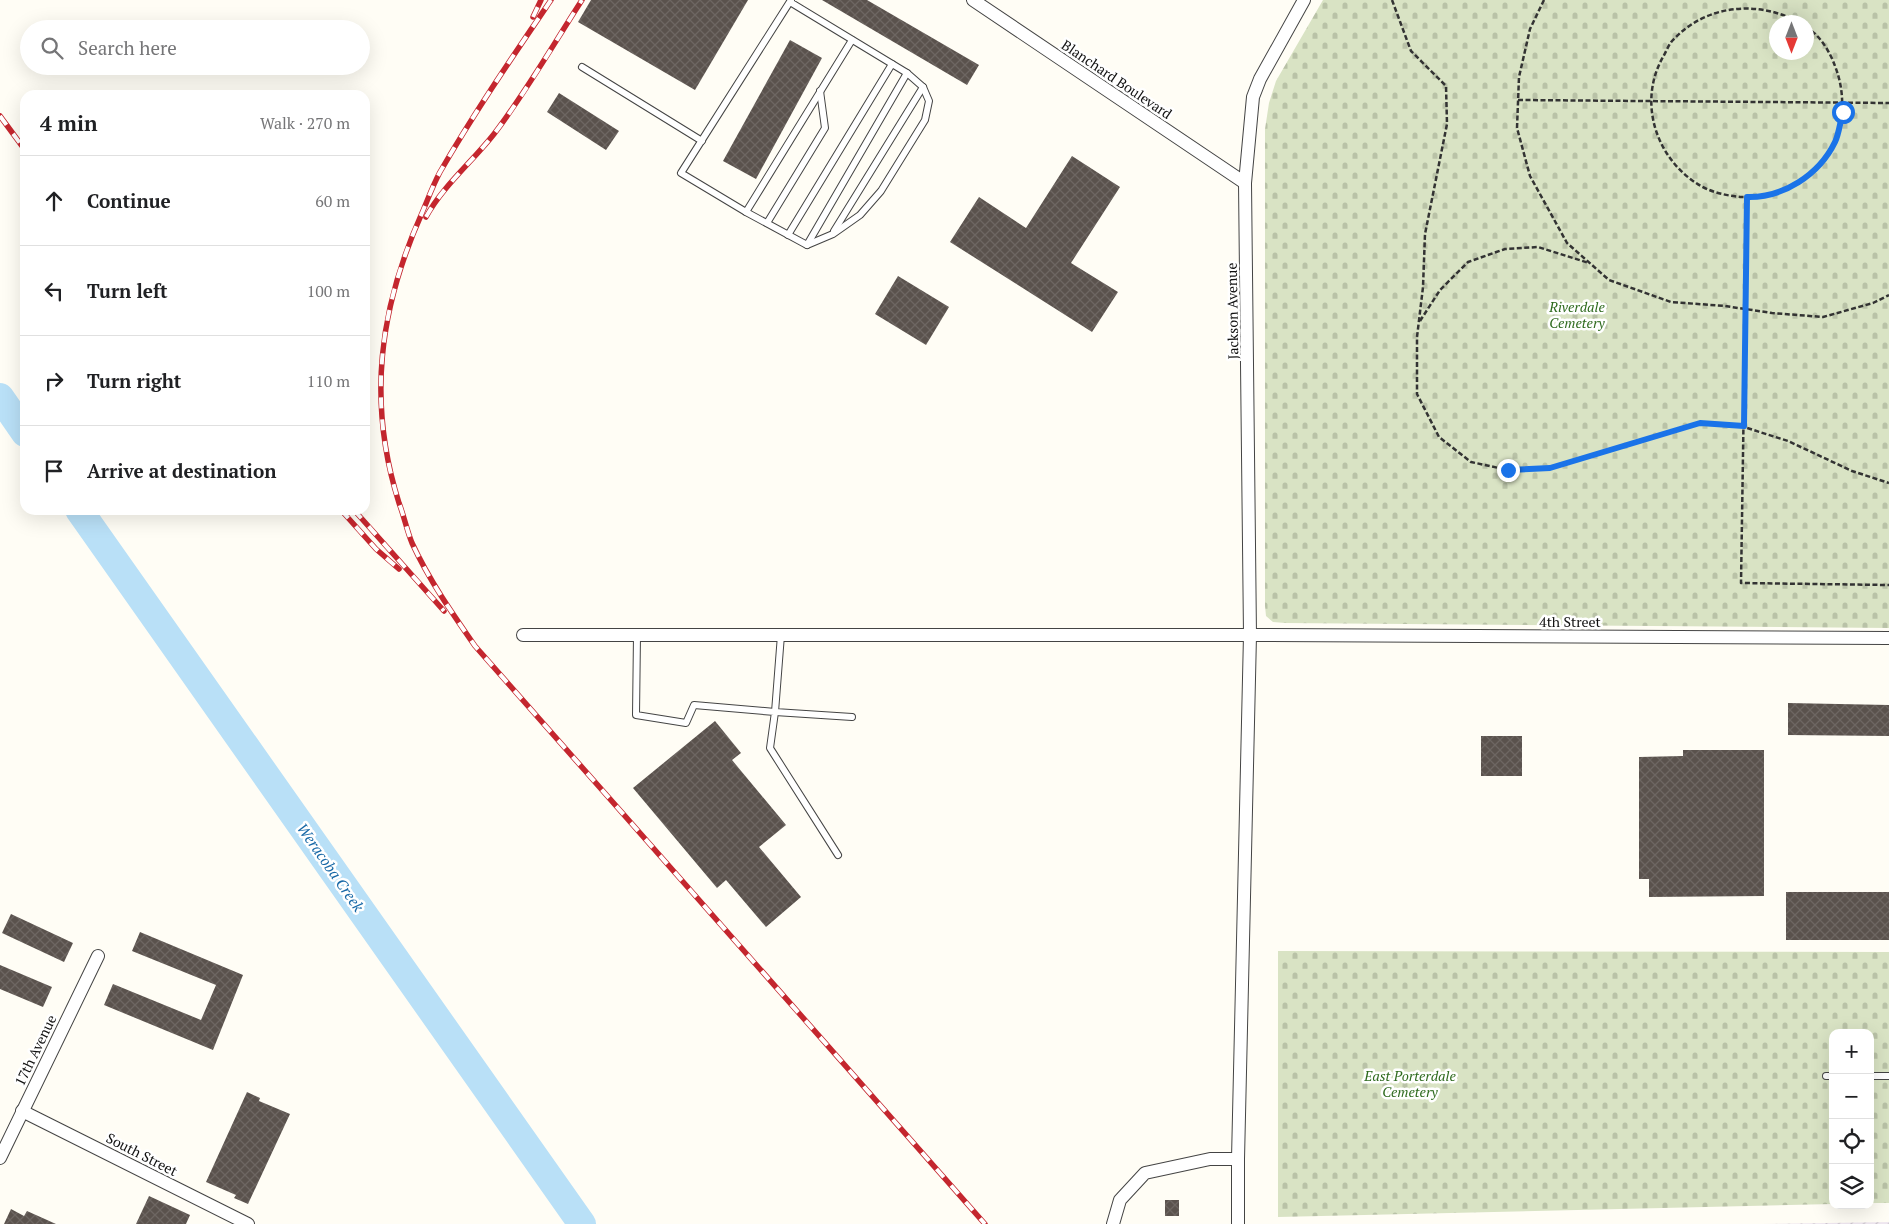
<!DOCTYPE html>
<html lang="en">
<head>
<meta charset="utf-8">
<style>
  body { margin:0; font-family:"PT Serif",serif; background:#f6f6f6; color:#202124 }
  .controls { position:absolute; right:15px; bottom:15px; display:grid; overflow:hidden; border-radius:10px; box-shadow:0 5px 20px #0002 }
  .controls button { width:45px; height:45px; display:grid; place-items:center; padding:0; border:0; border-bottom:1px solid #e0e0e0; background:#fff; color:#202124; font:25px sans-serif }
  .compass { position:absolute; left:1769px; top:15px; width:45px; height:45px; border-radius:50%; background:#fff; box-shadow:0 5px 20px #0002; rotate:180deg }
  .stop { position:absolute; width:15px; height:15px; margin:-11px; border:4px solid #1a73e8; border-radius:50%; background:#fff }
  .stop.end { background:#1a73e8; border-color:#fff; box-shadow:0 1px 5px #0008 }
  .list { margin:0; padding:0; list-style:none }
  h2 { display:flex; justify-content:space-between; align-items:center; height:65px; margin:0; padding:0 20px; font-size:21px }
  h2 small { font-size:16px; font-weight:400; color:#757577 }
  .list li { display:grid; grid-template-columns:32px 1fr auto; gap:15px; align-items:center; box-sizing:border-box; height:90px; padding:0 20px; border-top:1px solid #e0e0e0 }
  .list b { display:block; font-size:19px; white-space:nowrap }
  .list em { font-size:16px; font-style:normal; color:#757577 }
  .icon { flex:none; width:28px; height:28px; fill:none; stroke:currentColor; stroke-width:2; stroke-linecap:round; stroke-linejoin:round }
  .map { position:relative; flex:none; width:1889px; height:1224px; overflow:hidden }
  .search { position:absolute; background:#fff; box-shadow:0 5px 20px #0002; left:20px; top:20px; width:350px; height:55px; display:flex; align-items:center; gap:12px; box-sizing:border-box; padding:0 18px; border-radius:28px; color:#757577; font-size:19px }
  .panel { position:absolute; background:#fff; box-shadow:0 5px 20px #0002; left:20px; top:90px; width:350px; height:425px; border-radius:15px }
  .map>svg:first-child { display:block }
  .industrial { fill:url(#industrial-furrows) }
  .cemetery { fill:url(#cemetery-stones); fill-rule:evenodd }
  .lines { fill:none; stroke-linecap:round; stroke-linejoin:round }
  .river { stroke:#b9e0f7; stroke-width:28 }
  .building { fill:url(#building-cross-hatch) }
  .service-casing { stroke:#444; stroke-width:8 }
  .minor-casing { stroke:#444; stroke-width:14 }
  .path { stroke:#333; stroke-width:2.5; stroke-dasharray:5 2.5; stroke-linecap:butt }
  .service { stroke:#fff; stroke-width:6 }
  .minor { stroke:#fff; stroke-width:12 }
  .rail-casing { stroke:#c4262e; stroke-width:5.5 }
  .rail { stroke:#fff; stroke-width:4; stroke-dasharray:11; stroke-linecap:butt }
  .route { stroke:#1a73e8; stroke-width:6 }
  .labels { text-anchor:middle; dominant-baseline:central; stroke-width:5; stroke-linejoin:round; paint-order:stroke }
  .street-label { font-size:14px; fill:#111; stroke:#fff }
  .park-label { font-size:14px; font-style:italic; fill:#2f6b1f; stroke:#fff }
  .water-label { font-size:15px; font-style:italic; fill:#1768a6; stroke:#fff }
</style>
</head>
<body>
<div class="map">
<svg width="1889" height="1224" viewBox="0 0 1889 1224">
  <defs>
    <pattern id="industrial-furrows" width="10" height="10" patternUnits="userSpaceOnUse" patternTransform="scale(1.25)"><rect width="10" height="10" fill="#eee6ef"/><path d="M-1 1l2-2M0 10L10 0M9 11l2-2" fill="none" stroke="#cbc4cc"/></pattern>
    <pattern id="cemetery-stones" width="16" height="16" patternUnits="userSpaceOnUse" patternTransform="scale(1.25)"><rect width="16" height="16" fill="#d9e3c4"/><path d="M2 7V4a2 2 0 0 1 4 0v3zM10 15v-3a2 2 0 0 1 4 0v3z" fill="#b9c2a7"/></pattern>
    <pattern id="building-cross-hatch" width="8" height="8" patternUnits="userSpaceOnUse" patternTransform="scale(1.25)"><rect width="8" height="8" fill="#5a524d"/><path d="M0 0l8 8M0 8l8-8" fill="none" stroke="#6d6662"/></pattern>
  </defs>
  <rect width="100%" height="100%" fill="#fffdf5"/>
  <path class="industrial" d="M1889 1222V1224H1762Z"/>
  <g class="cemetery">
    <path d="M1323 0H1889V628L1285 623 1273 622 1266 616 1265 606V129L1269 103 1276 81ZM1776 22H1806V52H1776Z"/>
    <path d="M1278 951 1889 952V1203H1870V1033H1833V1204L1278 1217Z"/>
  </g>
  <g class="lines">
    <g class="river">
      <path d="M0 397 25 433"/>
      <path d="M79 510 582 1224"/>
    </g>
  </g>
  <g class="building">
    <path d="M591 0H748L695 90 578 22Z"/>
    <path d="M822 0H867L979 65 967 85Z"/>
    <path d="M790 40 822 58 756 179 723 161Z"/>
    <path d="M559 93 619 131 606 150 547 112Z"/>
    <path d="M1072 156 1120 187 1071 263 1118 292 1092 332 950 242 979 197 1026 228Z"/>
    <path d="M898 276 949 307 926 345 875 314Z"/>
    <path d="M1788 703 1889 705V736L1788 735Z"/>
    <path d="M715 721 741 753 732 760 786 825 759 847 801 897 766 927 726 880 717 888 633 788Z"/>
    <rect x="1481" y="736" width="41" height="40"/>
    <path d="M1683 750H1764V896L1649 897V879H1639V757L1683 756Z"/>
    <rect x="1786" y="892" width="103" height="48"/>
    <path d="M11 914 73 943 64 962 2 933Z"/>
    <path d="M140 932 243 975 213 1050 104 1005 113 984 201 1020 216 985 132 951Z"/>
    <path d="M0 965 52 987 43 1007 0 989Z"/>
    <path d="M247 1092 260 1098 259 1101 290 1114 248 1204 234 1198 236 1195 206 1182Z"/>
    <path d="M149 1196 190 1215 186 1224H136Z"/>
    <rect x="1165" y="1200" width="14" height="16"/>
    <path d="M11 1209 24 1216 27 1211 56 1224H4Z"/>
  </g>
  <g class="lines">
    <g class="service-casing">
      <g id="service">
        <path d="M790 2 907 73 923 87 929 101 925 120 881 191 860 215 833 234 807 245 746 212 681 173 791 0"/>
        <path d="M582 67 702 141"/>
        <path d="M746 212 852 40"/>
        <path d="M767 223 825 128 820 91"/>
        <path d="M834 231 923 87"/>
        <path d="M788 235 892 64"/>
        <path d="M807 245 907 73"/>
        <path d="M637 635 636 715 686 723 694 705 775 712 770 748 838 855"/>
        <path d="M781 635 775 712 852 717"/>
        <path d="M1826 1076H1833"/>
        <path d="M1870 1076H1889"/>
      </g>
    </g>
    <g class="minor-casing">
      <g id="minor">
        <path d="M973 0 1245 183"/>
        <path d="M523 635H1250L1889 638"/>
        <path d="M22 1111 248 1224"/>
        <path d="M0 1158 98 956"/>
        <path d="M1238 1159 1250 635 1245 183 1253 97 1260 79 1304 0"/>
        <path d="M1113 1224 1120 1200 1145 1173 1210 1159H1238V1224"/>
      </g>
    </g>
    <g class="path">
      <path d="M1392 0 1411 51 1446 86 1447 124 1425 234 1423 287 1417 337V394L1439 437 1471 462 1508 470 1550 468 1700 423 1744 427 1788 441 1852 471 1889 483"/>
      <path d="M1544 0 1530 29 1519 77 1517 128 1530 176 1567 243 1609 280 1671 302 1725 306 1772 313 1823 317 1873 303 1889 295"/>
      <path d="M1799 22C1757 0 1706 4 1672 41 1668 46 1666 52 1663 57 1638 101 1655 156 1696 183 1709 192 1727 196 1742 197 1813 199 1861 133 1835 66 1830 52 1820 35 1806 27"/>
      <path d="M1518 100 1889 103"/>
      <path d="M1747 197 1741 583 1889 585"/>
      <path d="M1420 321 1440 290 1468 262 1505 249 1538 247 1589 263"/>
    </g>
    <use href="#service" class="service"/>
    <use href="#minor" class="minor"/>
    <g class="rail-casing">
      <g id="rail">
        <path d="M551 0C513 56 474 113 440 172 433 185 428 199 422 213 379 309 367 402 399 503 404 516 407 531 412 543 429 580 452 613 475 646L985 1224"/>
        <path d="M533 17 541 0"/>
        <path d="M0 116 25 150"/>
        <path d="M426 217C443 186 472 162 494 134 526 92 553 45 582 0"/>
        <path d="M341 510 376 549 399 569"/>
        <path d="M354 510 444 611"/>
      </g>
    </g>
    <use href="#rail" class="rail"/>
  </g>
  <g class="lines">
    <path class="route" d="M1508 470 1550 468 1700 423 1744 426 1747 197C1783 198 1819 175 1835 142 1839 134 1840 122 1843 112"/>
  </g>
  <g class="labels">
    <g class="street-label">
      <text transform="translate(1117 79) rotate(34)">Blanchard Boulevard</text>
      <text transform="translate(1232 311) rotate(-91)">Jackson Avenue</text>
      <text x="1570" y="621">4th Street</text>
      <text transform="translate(35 1050) rotate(-64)">17th Avenue</text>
      <text transform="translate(142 1154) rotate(27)">South Street</text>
    </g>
    <g class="park-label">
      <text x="1577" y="306">Riverdale<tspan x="1577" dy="16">Cemetery</tspan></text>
      <text x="1410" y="1075">East Porterdale<tspan x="1410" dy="16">Cemetery</tspan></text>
    </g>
    <g class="water-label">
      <text transform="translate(331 867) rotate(55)">Weracoba Creek</text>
    </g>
  </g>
</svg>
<div class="controls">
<button>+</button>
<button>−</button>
<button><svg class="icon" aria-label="locate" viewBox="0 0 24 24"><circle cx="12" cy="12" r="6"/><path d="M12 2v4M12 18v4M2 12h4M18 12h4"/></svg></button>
<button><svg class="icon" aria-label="layers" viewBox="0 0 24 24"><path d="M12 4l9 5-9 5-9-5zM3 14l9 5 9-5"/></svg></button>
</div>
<svg class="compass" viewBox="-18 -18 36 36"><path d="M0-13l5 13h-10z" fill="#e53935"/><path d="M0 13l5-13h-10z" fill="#757577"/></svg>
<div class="stop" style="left:1843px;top:112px"></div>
<div class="stop end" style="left:1508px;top:470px"></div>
<div class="search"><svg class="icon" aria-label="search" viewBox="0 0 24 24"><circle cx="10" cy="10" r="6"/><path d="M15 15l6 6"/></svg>Search here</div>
<section class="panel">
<h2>4 min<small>Walk · 270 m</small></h2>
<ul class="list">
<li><svg class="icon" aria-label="ahead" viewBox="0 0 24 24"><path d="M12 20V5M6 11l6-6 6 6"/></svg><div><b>Continue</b></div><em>60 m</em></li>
<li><svg class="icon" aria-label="left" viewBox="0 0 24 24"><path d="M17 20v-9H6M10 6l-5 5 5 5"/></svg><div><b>Turn left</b></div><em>100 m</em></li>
<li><svg class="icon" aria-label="right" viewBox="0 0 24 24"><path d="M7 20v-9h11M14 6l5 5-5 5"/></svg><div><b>Turn right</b></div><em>110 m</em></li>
<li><svg class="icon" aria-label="arrive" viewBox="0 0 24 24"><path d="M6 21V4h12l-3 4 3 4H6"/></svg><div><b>Arrive at destination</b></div></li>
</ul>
</section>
</div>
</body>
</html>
